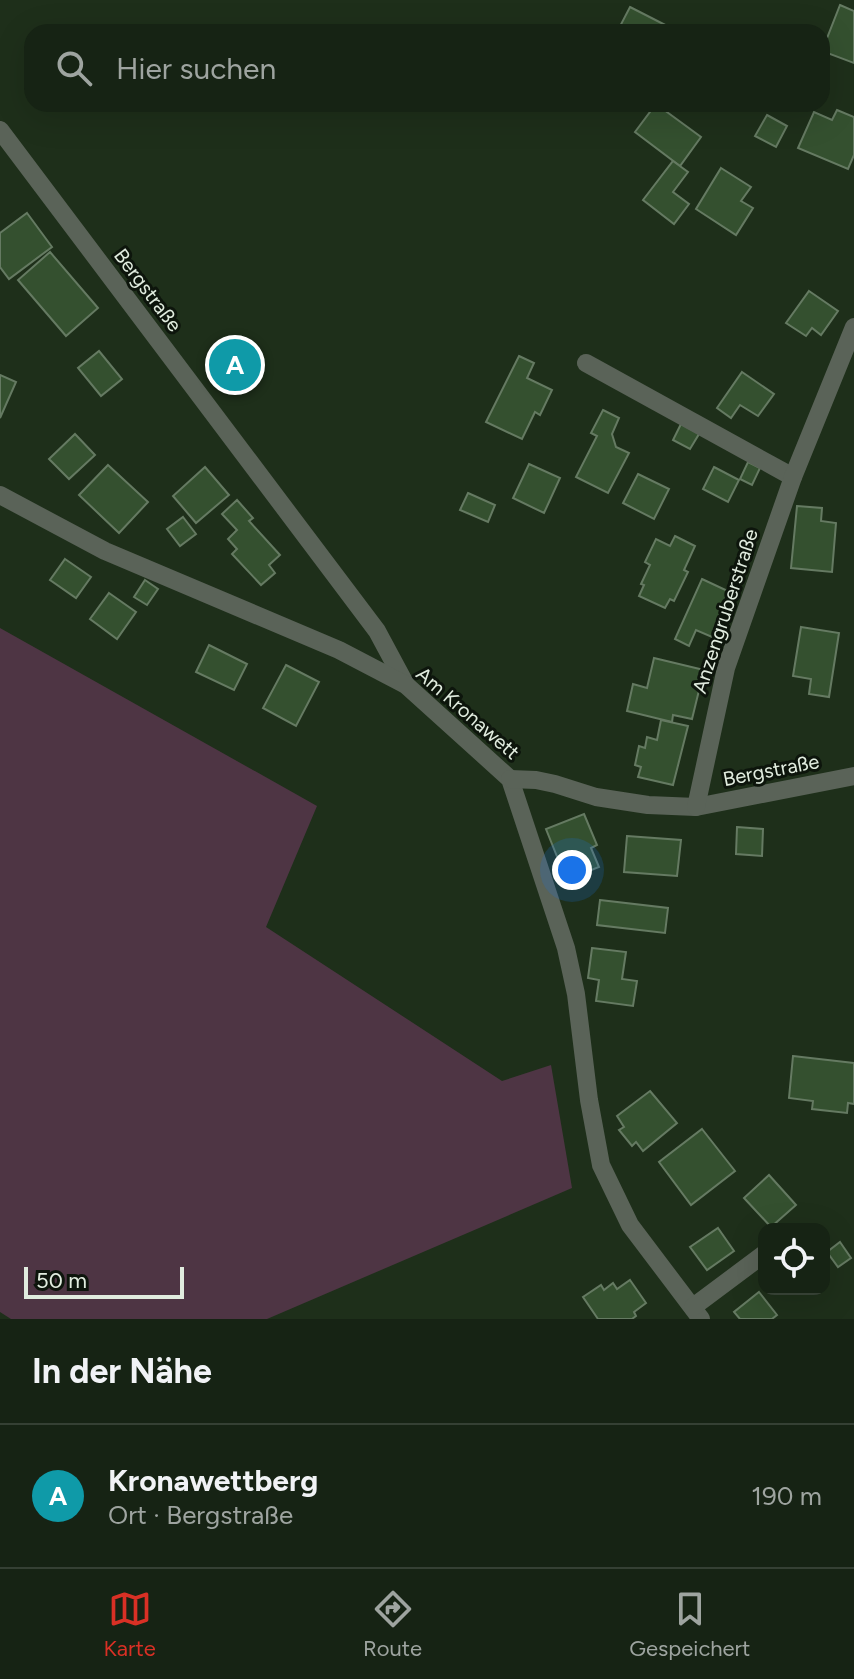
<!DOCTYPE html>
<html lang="de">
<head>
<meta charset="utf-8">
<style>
  body { margin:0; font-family:Figtree,sans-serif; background:#232f22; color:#f1f3f6 }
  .controls { position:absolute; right:24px; bottom:24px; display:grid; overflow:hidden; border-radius:16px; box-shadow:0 8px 32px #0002 }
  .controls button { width:72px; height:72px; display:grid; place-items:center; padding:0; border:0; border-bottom:2px solid #354034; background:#162314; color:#f1f3f6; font:40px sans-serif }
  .scale { position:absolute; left:24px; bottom:20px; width:160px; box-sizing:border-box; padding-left:8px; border:4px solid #e1ecdf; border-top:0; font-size:22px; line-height:28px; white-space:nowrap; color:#e1ecdf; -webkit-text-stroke:6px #0d150c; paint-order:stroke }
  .you { position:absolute; left:572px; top:870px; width:28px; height:28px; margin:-20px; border:6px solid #fff; border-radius:50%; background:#1a73e8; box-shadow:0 0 0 12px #1a73e833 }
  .badge { display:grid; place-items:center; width:52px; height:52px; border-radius:50%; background:#d93025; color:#fff; font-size:26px; font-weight:700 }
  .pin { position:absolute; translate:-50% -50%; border:4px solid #fff; box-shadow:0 2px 8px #0006 }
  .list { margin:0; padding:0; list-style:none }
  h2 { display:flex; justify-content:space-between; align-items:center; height:104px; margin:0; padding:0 32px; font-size:34px }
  h2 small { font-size:26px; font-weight:400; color:#9ea4a0 }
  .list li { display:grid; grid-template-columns:52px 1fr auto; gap:24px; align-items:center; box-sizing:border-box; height:144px; padding:0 32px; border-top:2px solid #354034 }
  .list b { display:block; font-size:30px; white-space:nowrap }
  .list p { margin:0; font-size:26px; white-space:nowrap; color:#9ea4a0 }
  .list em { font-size:26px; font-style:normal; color:#9ea4a0 }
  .icon { flex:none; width:44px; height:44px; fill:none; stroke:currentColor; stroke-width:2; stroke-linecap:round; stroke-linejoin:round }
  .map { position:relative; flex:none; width:854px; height:1319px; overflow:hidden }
  .search { position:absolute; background:#162314; box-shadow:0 8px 32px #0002; left:24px; right:24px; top:24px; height:88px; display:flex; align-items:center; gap:20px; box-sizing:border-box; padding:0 28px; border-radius:24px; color:#9ea4a0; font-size:30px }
  .sheet { height:248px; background:#162314 }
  nav { display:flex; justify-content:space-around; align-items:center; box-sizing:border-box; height:112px; border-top:2px solid #354034; background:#162314; font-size:22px; color:#9ea4a0 }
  nav a { display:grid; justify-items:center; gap:4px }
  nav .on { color:#d93025 }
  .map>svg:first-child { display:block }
  .green { fill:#4e3544 }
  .building { fill:#34502f; stroke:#657a62; stroke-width:2 }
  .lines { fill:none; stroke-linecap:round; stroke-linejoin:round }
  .minor { stroke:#5a6358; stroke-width:18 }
  .labels { text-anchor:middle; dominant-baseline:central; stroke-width:6; stroke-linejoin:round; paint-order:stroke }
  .street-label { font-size:20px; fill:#e1ecdf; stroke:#0d150c }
</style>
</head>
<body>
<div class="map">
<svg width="854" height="1319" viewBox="0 0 854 1319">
  <rect width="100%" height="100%" fill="#1e2f1a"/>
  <path class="green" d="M0 628 317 806 266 927 502 1081 551 1065 572 1188 267 1319H11L0 1312Z"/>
  <g class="building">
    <path d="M840 5 854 11V63L822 51Z"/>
    <path d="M630 7 679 32H617Z"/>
    <path d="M656 104 701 137 680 166 635 132Z"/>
    <path d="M837 110 854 117V155L848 169 798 148 814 112 832 120Z"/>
    <path d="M767 115 787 126 776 147 755 136Z"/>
    <path d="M673 161 688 172 673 192 689 204 674 224 643 200Z"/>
    <path d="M721 168 751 187 741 201 753 208 736 235 696 209Z"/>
    <path d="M27 213 52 247 9 279 0 267V233Z"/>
    <path d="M50 252 98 308 66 336 18 280Z"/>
    <path d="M809 291 838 311 821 335 812 328 806 336 786 323Z"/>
    <path d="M99 351 122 379 101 396 78 368Z"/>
    <path d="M519 356 534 363 527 378 552 390 540 415 535 412 522 439 486 422Z"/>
    <path d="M742 372 774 394 758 416 740 405 731 418 717 408Z"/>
    <path d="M0 375 16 382 0 418Z"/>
    <path d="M603 410 619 418 612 434 616 447 629 453 608 493 576 477 597 436 591 433Z"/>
    <path d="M681 424 699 434 690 449 673 440Z"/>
    <path d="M75 434 95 455 69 479 49 459Z"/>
    <path d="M748 462 760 468 752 485 740 479Z"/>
    <path d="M529 464 560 478 544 513 513 498Z"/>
    <path d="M108 465 148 502 119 533 79 495Z"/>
    <path d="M205 467 229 495 196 523 173 496Z"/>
    <path d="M714 467 739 480 728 502 703 489Z"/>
    <path d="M638 474 669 489 654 519 623 503Z"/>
    <path d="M468 493 495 505 488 522 460 510Z"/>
    <path d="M237 500 253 518 249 521 280 555 269 565 275 573 261 585 232 554 237 549 228 539 237 530 222 514Z"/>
    <path d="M797 506 822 508 821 521 836 523 832 572 791 568Z"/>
    <path d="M183 517 196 534 180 546 167 529Z"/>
    <path d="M675 536 695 546 684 570 688 572 674 601 670 599 665 608 639 596 644 585 641 584 650 565 645 562 656 539 670 546Z"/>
    <path d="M65 559 91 577 76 598 50 580Z"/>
    <path d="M702 579 732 593 712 637 696 630 689 646 675 639Z"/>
    <path d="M145 580 158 589 147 605 134 597Z"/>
    <path d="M109 593 136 612 117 639 90 619Z"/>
    <path d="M801 627 839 633 829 697 809 694 811 679 793 676Z"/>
    <path d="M209 645 247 664 234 690 196 672Z"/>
    <path d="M654 658 704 670 692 719 673 715 672 722 627 711 633 684 647 688Z"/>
    <path d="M286 665 319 682 296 726 263 708Z"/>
    <path d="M661 720 688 726 673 785 638 777 641 767 635 765 639 746 645 748 647 737 657 740Z"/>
    <path d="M584 814 597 845 591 848 599 867 574 877 567 861 560 864 546 829Z"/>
    <path d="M737 827 763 829 762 856 736 854Z"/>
    <path d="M627 836 681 840 677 876 624 872Z"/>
    <path d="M600 900 668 908 665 933 597 925Z"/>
    <path d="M592 948 626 952 622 979 637 981 633 1006 596 1001 599 980 588 978Z"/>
    <path d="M793 1056 854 1063V1104L848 1103 847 1113 812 1109 813 1101 789 1098Z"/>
    <path d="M650 1091 677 1123 643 1151 636 1142 632 1146 619 1130 624 1127 617 1116Z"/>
    <path d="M702 1129 735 1171 691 1205 659 1162Z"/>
    <path d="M769 1175 796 1205 771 1227 744 1198Z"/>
    <path d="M718 1228 734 1251 707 1270 690 1247Z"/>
    <path d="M840 1242 851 1258 838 1267 827 1252Z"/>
    <path d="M630 1280 646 1303 634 1312 636 1316 632 1319H598L583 1297 601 1285 604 1290 613 1283 617 1289Z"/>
    <path d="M759 1292 777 1315 772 1319H740L734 1312Z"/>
  </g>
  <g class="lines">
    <g class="minor">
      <path d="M0 130 377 631 406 685"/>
      <path d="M586 363 793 477"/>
      <path d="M0 495 105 551 339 650 406 685 510 779 566 948 576 994 589 1100 601 1165 630 1225 701 1319"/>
      <path d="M510 779 536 780 555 784 596 797 648 805 696 807 854 776"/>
      <path d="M696 807 726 668 793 477 854 327"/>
      <path d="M693 1307 764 1254"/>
    </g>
  </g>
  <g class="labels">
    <g class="street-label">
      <text transform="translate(148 290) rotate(53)">Bergstraße</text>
      <text transform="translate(725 611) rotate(-72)">Anzengruberstraße</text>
      <text transform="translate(468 713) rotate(41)">Am Kronawett</text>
      <text transform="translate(771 770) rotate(-11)">Bergstraße</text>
    </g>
  </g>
</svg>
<div class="controls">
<button><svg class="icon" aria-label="locate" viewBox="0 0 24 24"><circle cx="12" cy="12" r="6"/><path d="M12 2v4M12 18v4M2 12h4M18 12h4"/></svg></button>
</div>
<div class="scale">50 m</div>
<div class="you"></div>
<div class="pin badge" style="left:235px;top:365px;background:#0f9aa8">A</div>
<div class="search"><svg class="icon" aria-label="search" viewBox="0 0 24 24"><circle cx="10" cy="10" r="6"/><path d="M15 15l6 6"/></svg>Hier suchen</div>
</div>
<section class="sheet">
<h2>In der Nähe<small></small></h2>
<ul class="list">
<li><span class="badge" style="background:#0f9aa8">A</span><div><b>Kronawettberg</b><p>Ort · Bergstraße</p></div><em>190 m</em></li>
</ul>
</section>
<nav>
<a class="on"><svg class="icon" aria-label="map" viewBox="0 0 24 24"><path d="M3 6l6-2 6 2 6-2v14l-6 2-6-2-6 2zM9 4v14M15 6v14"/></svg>Karte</a>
<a><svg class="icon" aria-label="directions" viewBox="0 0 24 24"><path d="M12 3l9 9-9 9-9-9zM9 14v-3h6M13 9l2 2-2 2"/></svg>Route</a>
<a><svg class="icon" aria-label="saved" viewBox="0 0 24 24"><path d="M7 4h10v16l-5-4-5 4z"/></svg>Gespeichert</a>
</nav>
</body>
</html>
